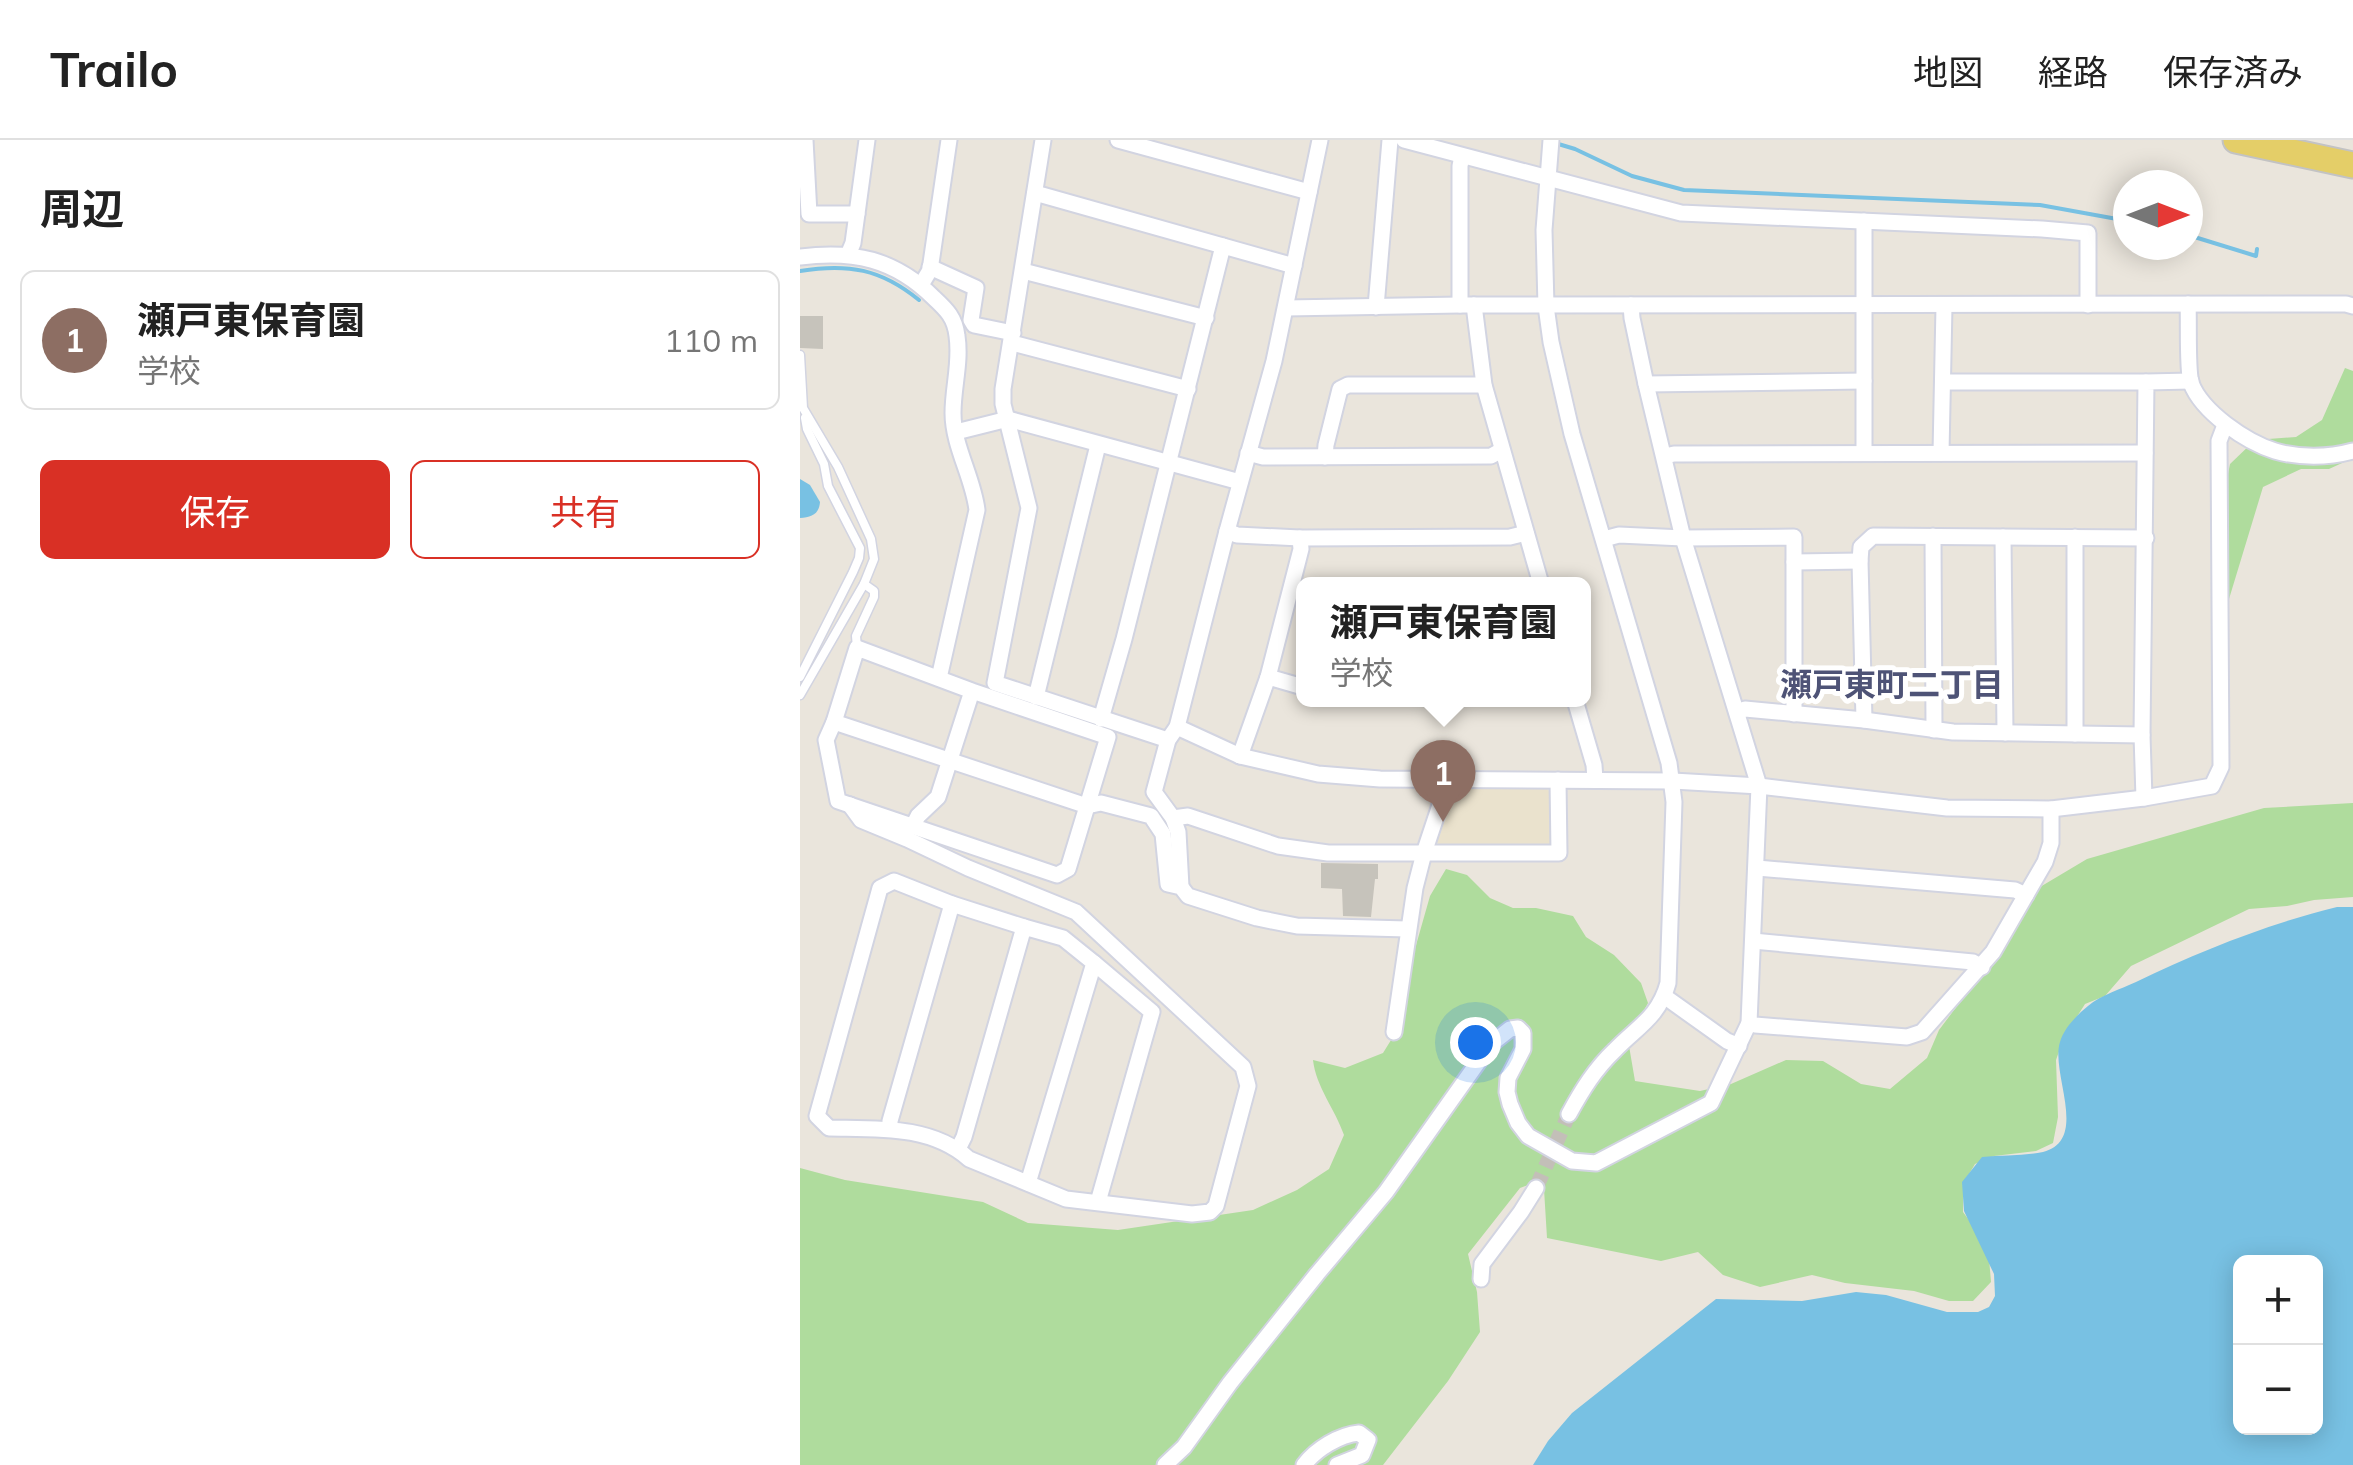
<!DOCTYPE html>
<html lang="ja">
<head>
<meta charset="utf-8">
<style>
  body { margin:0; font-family:Mulish,"Noto Sans JP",sans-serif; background:#f2f2f2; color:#222 }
  .controls { position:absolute; right:30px; bottom:30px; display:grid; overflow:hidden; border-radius:15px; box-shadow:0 5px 25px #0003 }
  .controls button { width:90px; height:90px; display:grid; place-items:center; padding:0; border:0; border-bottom:2px solid #e0e0e0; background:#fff; color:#222; font:50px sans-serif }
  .compass { position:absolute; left:1313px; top:30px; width:90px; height:90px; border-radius:50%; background:#fff; box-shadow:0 5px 25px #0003; rotate:90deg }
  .you { position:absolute; left:675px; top:902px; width:35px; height:35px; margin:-25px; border:8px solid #fff; border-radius:50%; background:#1a73e8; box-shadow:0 0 0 15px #1a73e833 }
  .badge { display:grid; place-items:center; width:65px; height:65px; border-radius:50%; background:#d93025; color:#fff; font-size:32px; font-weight:700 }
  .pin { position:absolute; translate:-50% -82px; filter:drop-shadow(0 2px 5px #0008) }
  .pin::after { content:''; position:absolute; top:52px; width:35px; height:30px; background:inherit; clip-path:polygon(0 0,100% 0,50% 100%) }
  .popup { position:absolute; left:496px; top:437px; width:295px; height:130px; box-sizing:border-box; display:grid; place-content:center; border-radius:15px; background:#fff; filter:drop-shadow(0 2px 8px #0005); font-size:32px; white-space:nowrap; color:#767676 }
  .popup b { font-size:38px; color:#222 }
  .popup::after { content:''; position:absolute; left:50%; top:100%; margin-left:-20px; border:20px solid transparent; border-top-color:#fff }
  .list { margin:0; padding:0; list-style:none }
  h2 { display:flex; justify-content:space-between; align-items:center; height:130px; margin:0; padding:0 40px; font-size:42px }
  h2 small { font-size:32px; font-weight:400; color:#767676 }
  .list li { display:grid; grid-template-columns:65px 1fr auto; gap:30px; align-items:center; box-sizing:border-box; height:140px; margin:0 20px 20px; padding:0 20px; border:2px solid #e0e0e0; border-radius:15px }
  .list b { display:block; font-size:38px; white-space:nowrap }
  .list p { margin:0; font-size:32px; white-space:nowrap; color:#767676 }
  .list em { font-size:32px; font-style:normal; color:#767676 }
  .actions { display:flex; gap:20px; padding:30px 40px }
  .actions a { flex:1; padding:22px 0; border:2px solid #d93025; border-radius:15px; text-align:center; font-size:35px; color:#d93025 }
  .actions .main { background:#d93025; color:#fff }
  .map { position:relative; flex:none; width:1553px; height:1325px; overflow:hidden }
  header { display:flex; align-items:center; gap:60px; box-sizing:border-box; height:140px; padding:0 50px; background:#fff; border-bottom:2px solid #e0e0e0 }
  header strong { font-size:48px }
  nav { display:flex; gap:55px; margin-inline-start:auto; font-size:35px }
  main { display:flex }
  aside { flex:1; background:#fff }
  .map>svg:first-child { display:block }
  .education { fill:#eae2cd }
  .green { fill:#afdc9d }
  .water { fill:#78c1e3; fill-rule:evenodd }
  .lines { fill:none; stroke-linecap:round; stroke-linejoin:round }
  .stream { stroke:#78c1e3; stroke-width:4 }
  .building { fill:#c6c3bb }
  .street-tunnel { stroke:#c3bfb8; stroke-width:15; stroke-dasharray:15 8; stroke-linecap:butt }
  .lane-casing { stroke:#d2d4e1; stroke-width:11 }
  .street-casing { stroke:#d2d4e1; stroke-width:19 }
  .primary-casing { stroke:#c3c3c3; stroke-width:29 }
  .lane { stroke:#fff; stroke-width:8 }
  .street { stroke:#fff; stroke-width:15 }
  .primary { stroke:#e4ce68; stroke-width:25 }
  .labels { text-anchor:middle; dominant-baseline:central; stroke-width:10; stroke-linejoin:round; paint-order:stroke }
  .neighbourhood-label { font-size:32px; font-weight:bold; fill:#4e5376; stroke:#fff }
</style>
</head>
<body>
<header>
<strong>Trailo</strong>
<nav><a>地図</a><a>経路</a><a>保存済み</a></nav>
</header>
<main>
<aside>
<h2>周辺<small></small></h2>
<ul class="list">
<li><span class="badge" style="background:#8d6e63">1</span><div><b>瀬戸東保育園</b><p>学校</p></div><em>110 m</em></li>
</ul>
<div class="actions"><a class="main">保存</a><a>共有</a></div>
</aside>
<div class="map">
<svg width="1553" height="1325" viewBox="0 0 1553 1325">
  <rect width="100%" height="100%" fill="#eae5dc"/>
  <path class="education" d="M659 647 746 648 754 656V700L746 707 642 709 635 700 650 654Z"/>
  <g class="green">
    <path d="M1545 228 1553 231V318L1529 329H1501L1463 347 1429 459 1423 359 1430 324 1455 300 1496 297 1522 280Z"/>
    <path d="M1553 663V757L1514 760 1487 766 1449 769 1331 826 1305 856 1285 864 1264 897 1256 920 1258 977 1253 1003 1236 1011 1194 1016 1175 1024 1163 1044V1072L1188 1106 1191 1142 1173 1161H1149L1114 1151 1045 1143 1012 1135 960 1147 923 1135 898 1112 861 1121 747 1098 744 1049 734 1043 720 1048 668 1114 677 1152 680 1192 648 1241 583 1325H0V1028L45 1040 183 1062 228 1083 318 1090 453 1070 497 1050 529 1029 544 995C535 969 516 947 513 920L545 928 583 913 601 884V858L630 756 646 729 667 735 690 758 713 768H736L773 776 786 797 814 815 841 843 848 863 828 900 835 941 900 951 931 944 986 920 1023 921 1061 944 1090 949 1127 918 1139 890 1197 813 1223 765 1240 747 1287 719 1464 668Z"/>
  </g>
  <g class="water">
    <path d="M0 339 10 345 20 362C19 375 11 377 0 378Z"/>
    <path d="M1537 767H1553V1325H733L748 1301 772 1273 916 1159 1002 1161 1056 1152 1086 1155 1147 1172H1178L1189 1167 1195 1156 1194 1134 1164 1071 1162 1042 1182 1017C1202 1015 1224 1016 1243 1012 1290 1000 1250 933 1260 902 1264 888 1277 875 1288 866 1301 855 1321 849 1336 842 1400 811 1468 784 1537 767ZM1440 1122H1516V1288H1440Z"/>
  </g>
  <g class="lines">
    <g class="stream">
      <path d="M755 3 775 9 832 36 884 50 1240 65 1328 81"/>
      <path d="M1388 95 1456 116 1457 109"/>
      <path d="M0 131C48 123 81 129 119 160"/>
    </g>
  </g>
  <g class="building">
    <path d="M0 176H23V209L0 208Z"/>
    <path d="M521 723 578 724V739H575L571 777 543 776 542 749 521 748Z"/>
  </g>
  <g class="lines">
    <path class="street-tunnel" d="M736 1048 769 974"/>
    <g class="lane-casing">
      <g id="lane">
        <path d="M0 215 3 268 38 327 71 399 74 419 64 444 74 451V457L56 496 57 508"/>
        <path d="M0 537 53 432 59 418 60 408 28 346 24 324 7 289 5 278"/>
        <path d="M0 555 64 444"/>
      </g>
    </g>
    <g class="street-casing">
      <g id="street">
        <path d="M5 0 9 74H57"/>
        <path d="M243 0 203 249V264L229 368 195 543 368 600"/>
        <path d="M318 0 509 52"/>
        <path d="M604 0 881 73 1242 89 1288 93V165"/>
        <path d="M751 0 744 90 746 166 751 202 772 294 869 623 874 662 868 843C859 877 837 887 815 910 795 929 782 950 769 974"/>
        <path d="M235 53 494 126"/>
        <path d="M1064 81V313"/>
        <path d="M48 115 53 103 67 0"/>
        <path d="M0 117C53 110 95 119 134 158 147 170 155 178 157 196 161 222 153 247 153 273 153 306 173 337 177 370L139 538"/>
        <path d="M130 127 176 148 171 180 174 185 213 193"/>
        <path d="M223 131 406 178"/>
        <path d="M121 145 130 130 149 0"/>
        <path d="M1388 164C1389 182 1387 229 1391 243 1402 272 1446 302 1475 311 1499 318 1528 318 1553 311"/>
        <path d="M660 165V26L662 16"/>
        <path d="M674 165 684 245 741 444"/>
        <path d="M576 167 590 0"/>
        <path d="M486 168 660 165 1546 164 1553 166"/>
        <path d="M212 203 388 249"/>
        <path d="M1143 242H1346"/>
        <path d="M846 244 1064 241"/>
        <path d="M156 292 208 279 440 342"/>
        <path d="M448 313 463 317 691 316 702 310"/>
        <path d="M1141 313 1144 166"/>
        <path d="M865 316 874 314 1345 313"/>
        <path d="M525 317 526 305 540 249 548 245H684"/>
        <path d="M427 391 437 395 500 398 710 397 726 393"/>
        <path d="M1133 396 1134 590"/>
        <path d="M1203 397 1205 593"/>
        <path d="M1275 397V594"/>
        <path d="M804 399 819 395 883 398 994 397V574"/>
        <path d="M994 422 1060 421"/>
        <path d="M468 537 503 547"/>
        <path d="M236 557 298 305"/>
        <path d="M775 560 794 625 795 640"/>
        <path d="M937 572 945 569 1064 580 1153 592 1342 595"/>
        <path d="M301 579 324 499 423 106"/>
        <path d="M1064 580 1060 421 1061 407 1073 396 1346 398"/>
        <path d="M34 582 287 666 301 663 351 676 363 694 368 744 381 747 388 756 457 778 497 786 607 789"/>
        <path d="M377 587 440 616 518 634 580 639 873 641 959 646 1147 668 1251 669 1344 658 1412 646 1421 627 1419 301 1425 285"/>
        <path d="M440 616 468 537 501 409 500 398"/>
        <path d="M1344 658 1342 595 1346 242 1391 241"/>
        <path d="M50 665 61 680 107 699 168 728 276 772 443 927 448 946 416 1066 410 1072 392 1074 266 1059 169 1019C131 985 77 989 29 988L17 976 80 748 94 741 152 764"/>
        <path d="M373 678 388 676 478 706 528 713H759L758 640"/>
        <path d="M113 686 118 676 138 657 172 551 308 597 268 729 257 735 38 661 26 600 34 582 57 508 172 551"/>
        <path d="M957 728 1215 750 1226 755"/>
        <path d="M381 747 378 692 373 678 354 652 368 600 377 587 427 391 474 221 520 0"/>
        <path d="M953 801 1173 822 1182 827"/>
        <path d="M294 823 352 872 298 1062"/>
        <path d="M864 856 927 901 939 906"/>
        <path d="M949 883 955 885 1107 897 1122 892 1193 812 1245 722 1251 703V669"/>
        <path d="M594 892 615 748 624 713 648 641"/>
        <path d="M90 989V981L152 764 224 787"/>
        <path d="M158 1009 164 997 224 787 263 798 294 823 228 1043"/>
        <path d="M681 1139 682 1124 721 1072 736 1048"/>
        <path d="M365 1325 384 1307 430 1243 517 1134 586 1052 691 904 710 889 718 888 723 893V909L708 938 707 952 710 964 718 983 728 996 772 1021 796 1023 911 963 949 883 959 646 883 398 846 244 832 178 831 165"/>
        <path d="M504 1325C516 1309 539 1295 559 1293L568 1300 562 1315 537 1325"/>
      </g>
    </g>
    <g class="primary-casing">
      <path id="primary" d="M1436 0 1553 25"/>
    </g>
    <use href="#lane" class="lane"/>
    <use href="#street" class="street"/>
    <use href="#primary" class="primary"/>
  </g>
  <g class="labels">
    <g class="neighbourhood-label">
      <text x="1092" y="544">瀬戸東町二丁目</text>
    </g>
  </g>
</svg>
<div class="controls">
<button>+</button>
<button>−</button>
</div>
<svg class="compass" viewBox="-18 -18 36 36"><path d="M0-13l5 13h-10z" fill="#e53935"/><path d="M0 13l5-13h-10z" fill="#767676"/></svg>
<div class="you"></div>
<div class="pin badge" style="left:643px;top:682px;background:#8d6e63">1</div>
<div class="popup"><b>瀬戸東保育園</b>学校</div>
</div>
</main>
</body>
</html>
